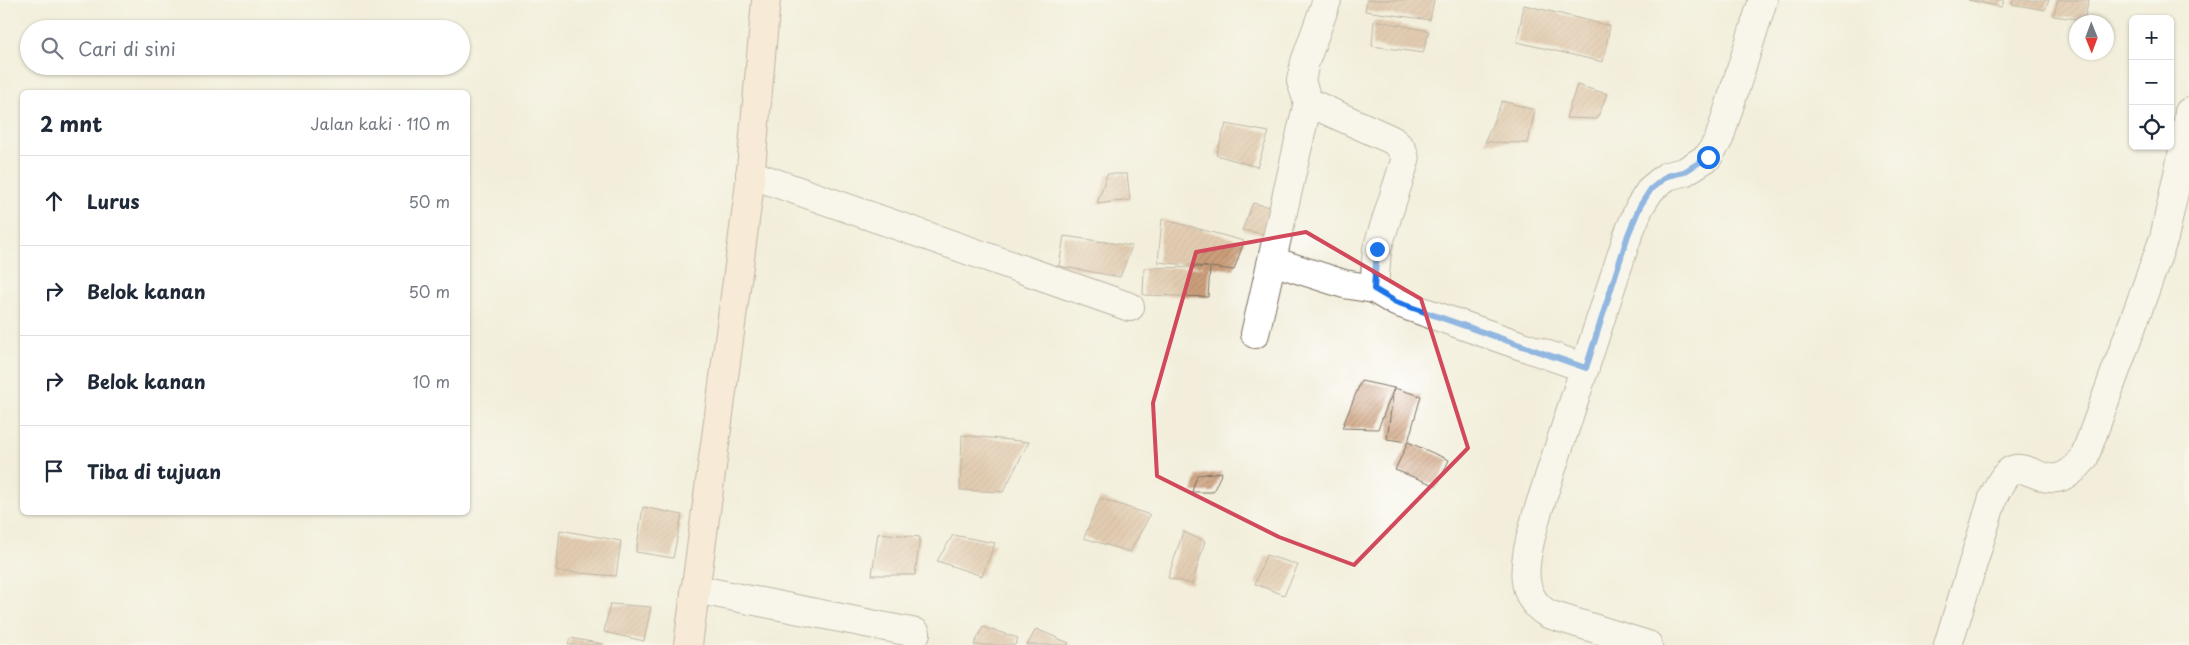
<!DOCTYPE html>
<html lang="id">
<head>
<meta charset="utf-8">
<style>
  body { margin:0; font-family:"Playpen Sans",sans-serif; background:#f6f6f7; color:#1f2937 }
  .controls { position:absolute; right:15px; top:15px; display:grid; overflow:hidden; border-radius:8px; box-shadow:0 1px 4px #0004 }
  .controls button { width:45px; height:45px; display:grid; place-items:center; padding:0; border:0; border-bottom:1px solid #e0e1e3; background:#fff; color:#1f2937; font:25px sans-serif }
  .compass { position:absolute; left:2069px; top:15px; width:45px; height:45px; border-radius:50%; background:#fff; box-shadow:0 1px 4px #0004; rotate:179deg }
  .stop { position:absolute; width:15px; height:15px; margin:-11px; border:4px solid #1a73e8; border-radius:50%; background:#fff }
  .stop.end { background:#1a73e8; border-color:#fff; box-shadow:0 1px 5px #0008 }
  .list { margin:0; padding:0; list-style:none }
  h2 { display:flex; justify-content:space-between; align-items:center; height:65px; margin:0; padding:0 20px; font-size:21px }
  h2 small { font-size:16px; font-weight:400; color:#747a83 }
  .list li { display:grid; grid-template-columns:32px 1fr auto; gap:15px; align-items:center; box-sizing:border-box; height:90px; padding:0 20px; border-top:1px solid #e0e1e3 }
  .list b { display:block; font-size:19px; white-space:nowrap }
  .list em { font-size:16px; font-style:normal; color:#747a83 }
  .icon { flex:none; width:28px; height:28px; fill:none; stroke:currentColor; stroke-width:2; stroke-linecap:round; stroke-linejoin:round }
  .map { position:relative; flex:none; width:2189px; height:645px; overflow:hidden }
  .search { position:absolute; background:#fff; box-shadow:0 1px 4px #0004; left:20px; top:20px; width:450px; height:55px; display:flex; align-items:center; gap:12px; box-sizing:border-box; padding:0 18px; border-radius:28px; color:#747a83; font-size:19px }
  .panel { position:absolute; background:#fff; box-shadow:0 1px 4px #0004; left:20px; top:90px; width:450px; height:425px; border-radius:8px }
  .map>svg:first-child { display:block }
  .building { fill:url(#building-hatch) }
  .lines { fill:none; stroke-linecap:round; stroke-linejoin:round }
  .street-casing { stroke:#7b6f60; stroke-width:30 }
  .secondary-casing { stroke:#7b6f60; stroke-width:30 }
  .street { stroke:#fff; stroke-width:28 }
  .secondary { stroke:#fde4d1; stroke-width:28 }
  .route { stroke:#1a73e8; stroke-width:6 }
  .marked { fill:none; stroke:#d1495b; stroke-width:4; stroke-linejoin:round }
</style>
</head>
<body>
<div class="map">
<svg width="2189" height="645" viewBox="0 0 2189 645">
  <defs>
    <pattern id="building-hatch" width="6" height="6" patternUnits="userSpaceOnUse" patternTransform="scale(1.25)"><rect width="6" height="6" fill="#cfa17d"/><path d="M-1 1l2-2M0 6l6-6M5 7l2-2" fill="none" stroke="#a98366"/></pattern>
  </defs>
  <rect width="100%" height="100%" fill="#fff"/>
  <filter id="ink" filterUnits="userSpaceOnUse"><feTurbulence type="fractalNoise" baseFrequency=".02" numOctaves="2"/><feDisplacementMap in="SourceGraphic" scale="10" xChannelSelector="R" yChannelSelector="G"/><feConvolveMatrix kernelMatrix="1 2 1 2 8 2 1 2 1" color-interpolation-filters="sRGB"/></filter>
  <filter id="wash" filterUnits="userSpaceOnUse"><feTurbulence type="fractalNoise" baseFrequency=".0096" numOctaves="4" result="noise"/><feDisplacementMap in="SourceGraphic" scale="20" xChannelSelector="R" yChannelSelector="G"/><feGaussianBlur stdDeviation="1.12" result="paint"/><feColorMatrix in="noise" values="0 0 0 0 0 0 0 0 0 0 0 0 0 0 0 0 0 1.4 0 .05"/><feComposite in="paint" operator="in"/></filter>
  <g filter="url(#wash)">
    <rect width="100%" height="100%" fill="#f2eedb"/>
    <g id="blocks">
      <g class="building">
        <path d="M1367 0H1434L1430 20 1365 11Z"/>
        <path d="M1968 0H2004L2002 7Z"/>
        <path d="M2013 0H2049L2045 10 2012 4Z"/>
        <path d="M2058 0H2089L2084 20 2053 16Z"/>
        <path d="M1524 5 1610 26 1603 62 1517 42Z"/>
        <path d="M1374 20 1429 31 1423 53 1372 46Z"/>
        <path d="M1577 85 1607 94 1597 119 1566 118Z"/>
        <path d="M1502 101 1535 110 1528 143 1485 142Z"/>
        <path d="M1226 124 1269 132 1257 167 1216 155Z"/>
        <path d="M1107 174H1127L1130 200 1097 204Z"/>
        <path d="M1253 203 1274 208 1268 235 1242 230Z"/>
        <path d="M1162 219 1244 241 1234 270 1210 267 1208 297 1143 295 1144 268 1208 267 1158 262Z"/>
        <path d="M1064 236 1132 246 1120 277 1059 266Z"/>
        <path d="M1361 381 1394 388 1378 429 1342 428Z"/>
        <path d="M1394 388 1421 396 1408 442 1449 460 1437 486 1395 470 1408 442 1387 439Z"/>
        <path d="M962 435 1029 442 1003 492 960 490Z"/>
        <path d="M1222 472 1213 492H1192L1197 475Z"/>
        <path d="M1100 498 1150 515 1130 552 1084 538Z"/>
        <path d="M643 507 682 515 673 558 636 552Z"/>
        <path d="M560 530 621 541 616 576 556 571Z"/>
        <path d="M1183 532 1205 541 1192 584 1168 578Z"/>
        <path d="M878 533 920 537 915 575H872Z"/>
        <path d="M953 535 995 543 982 576 937 561Z"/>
        <path d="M1266 555 1298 565 1284 595 1255 584Z"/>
        <path d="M610 604 651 607 644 641 604 632Z"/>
        <path d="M983 627 1018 638 1015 645H974Z"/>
        <path d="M1036 629 1069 643 1068 645H1027Z"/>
        <path d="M570 638 603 644V645H568Z"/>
      </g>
    </g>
  </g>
  <g filter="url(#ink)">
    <use href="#blocks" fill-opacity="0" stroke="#7b6f60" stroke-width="1"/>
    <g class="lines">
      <g class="street-casing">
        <g id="street">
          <path d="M1327 0 1305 62 1301 81 1308 102 1392 140C1401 147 1404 150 1405 161L1377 249 1374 289 1396 302 1585 368"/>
          <path d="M750 174 1130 307"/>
          <path d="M1272 261 1344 284 1374 289"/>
          <path d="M1255 334 1308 102"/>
          <path d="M695 589 916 633"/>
          <path d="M1648 645 1548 614C1512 593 1528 550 1536 517L1628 235 1640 206 1651 189 1667 176 1684 172 1708 157 1719 139 1763 0"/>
          <path d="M1948 645 1993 498C1997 489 2001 479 2009 472 2030 457 2050 503 2084 458L2164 238 2185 142 2189 112"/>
        </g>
      </g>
      <g class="secondary-casing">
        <path id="secondary" d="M688 645 749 191 766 0"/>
      </g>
      <use href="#street" class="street"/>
      <use href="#secondary" class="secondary"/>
    </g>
  </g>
  <g class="lines" filter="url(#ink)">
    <path class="route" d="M1377 249 1374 289 1396 302 1586 368 1628 235 1640 206 1651 189 1667 176 1684 172 1708 157"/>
  </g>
  <path d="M0 0H2189V645H0ZM1306 232 1421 299 1468 448 1354 565 1279 537 1157 476 1153 403 1196 252Z" fill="#f2eedb" fill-opacity=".55" fill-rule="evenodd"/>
  <path class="marked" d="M1306 232 1421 299 1468 448 1354 565 1279 537 1157 476 1153 403 1196 252Z"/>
</svg>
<div class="controls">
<button>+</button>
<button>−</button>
<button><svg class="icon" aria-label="locate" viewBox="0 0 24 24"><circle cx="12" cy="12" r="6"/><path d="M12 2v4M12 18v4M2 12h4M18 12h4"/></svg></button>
</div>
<svg class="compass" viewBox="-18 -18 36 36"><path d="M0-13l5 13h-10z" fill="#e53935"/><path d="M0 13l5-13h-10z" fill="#747a83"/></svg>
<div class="stop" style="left:1708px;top:157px"></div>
<div class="stop end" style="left:1377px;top:249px"></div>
<div class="search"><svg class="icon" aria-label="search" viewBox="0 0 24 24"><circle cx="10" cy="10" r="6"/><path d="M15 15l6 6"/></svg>Cari di sini</div>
<section class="panel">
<h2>2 mnt<small>Jalan kaki · 110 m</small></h2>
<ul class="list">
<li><svg class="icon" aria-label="ahead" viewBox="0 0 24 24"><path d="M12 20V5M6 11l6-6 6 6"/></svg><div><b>Lurus</b></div><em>50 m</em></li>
<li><svg class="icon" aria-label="right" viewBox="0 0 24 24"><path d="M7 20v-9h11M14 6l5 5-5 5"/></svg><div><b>Belok kanan</b></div><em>50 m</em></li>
<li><svg class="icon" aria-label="right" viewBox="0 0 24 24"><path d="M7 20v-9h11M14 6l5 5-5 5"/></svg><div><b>Belok kanan</b></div><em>10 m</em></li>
<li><svg class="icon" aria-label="arrive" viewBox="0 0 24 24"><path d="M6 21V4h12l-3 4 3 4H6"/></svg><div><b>Tiba di tujuan</b></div></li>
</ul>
</section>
</div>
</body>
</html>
